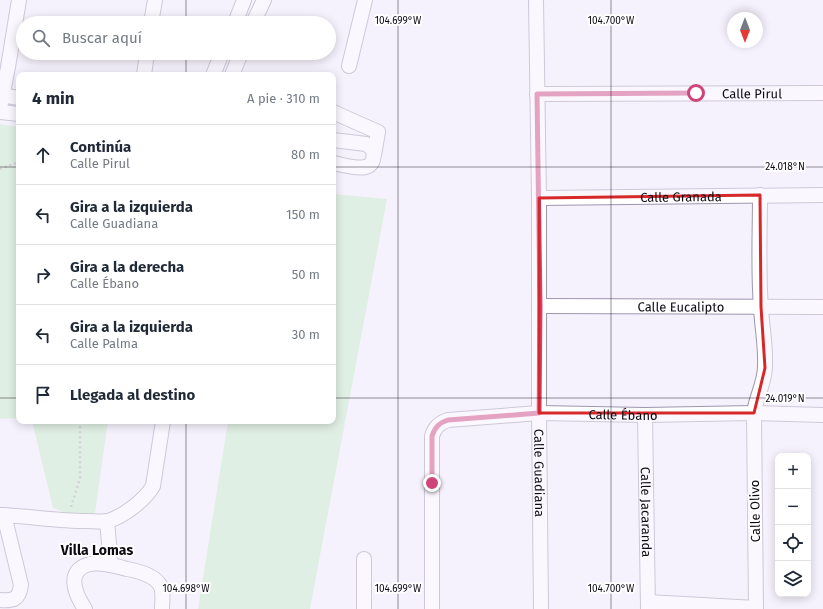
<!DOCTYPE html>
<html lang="es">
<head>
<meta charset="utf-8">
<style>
  body { margin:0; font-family:"Fira Sans",sans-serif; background:#f6f6f7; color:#1f2937 }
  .controls { position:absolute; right:12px; bottom:12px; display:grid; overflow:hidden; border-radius:8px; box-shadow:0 2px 10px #0003 }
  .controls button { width:36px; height:36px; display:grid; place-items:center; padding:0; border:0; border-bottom:1px solid #e0e1e3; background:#fff; color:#1f2937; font:20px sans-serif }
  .compass { position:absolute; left:727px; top:12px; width:36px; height:36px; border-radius:50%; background:#fff; box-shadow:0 2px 10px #0003; rotate:180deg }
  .stop { position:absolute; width:12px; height:12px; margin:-9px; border:3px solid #cf447a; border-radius:50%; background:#fff }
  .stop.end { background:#cf447a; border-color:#fff; box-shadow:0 1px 4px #0008 }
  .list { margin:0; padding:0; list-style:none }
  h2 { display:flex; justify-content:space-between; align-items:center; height:52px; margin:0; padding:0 16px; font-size:17px }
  h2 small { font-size:13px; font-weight:400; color:#747a83 }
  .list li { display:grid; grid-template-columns:26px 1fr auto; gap:12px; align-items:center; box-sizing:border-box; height:60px; padding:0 16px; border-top:1px solid #e0e1e3 }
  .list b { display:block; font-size:15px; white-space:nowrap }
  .list p { margin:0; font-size:13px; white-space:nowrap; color:#747a83 }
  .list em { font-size:13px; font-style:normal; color:#747a83 }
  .icon { flex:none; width:22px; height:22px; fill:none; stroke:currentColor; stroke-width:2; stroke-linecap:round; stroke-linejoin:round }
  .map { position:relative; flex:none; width:823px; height:609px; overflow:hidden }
  .search { position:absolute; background:#fff; box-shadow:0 2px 10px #0003; left:16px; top:16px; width:320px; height:44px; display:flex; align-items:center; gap:10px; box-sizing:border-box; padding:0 14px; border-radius:22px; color:#747a83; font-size:15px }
  .panel { position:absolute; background:#fff; box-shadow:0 2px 10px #0003; left:16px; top:72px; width:320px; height:352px; border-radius:8px }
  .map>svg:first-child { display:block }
  .green { fill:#c6ebc3 }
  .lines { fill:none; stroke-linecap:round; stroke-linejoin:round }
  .minor-casing { stroke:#9d95ae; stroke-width:16 }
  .path { stroke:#aca8b2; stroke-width:2.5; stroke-dasharray:2 3; stroke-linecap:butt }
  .minor { stroke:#fff; stroke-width:14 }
  .route { stroke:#cf447a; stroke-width:5 }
  .marked { fill:none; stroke:#d62828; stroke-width:3; stroke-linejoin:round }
  .ticks { fill:none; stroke:#0d0a12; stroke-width:1; stroke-opacity:0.45 }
  .labels { text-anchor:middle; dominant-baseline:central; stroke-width:4; stroke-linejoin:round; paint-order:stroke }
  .street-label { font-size:13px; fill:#0d0a12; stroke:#fff }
  .neighbourhood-label { font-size:14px; font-weight:bold; fill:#0d0a12; stroke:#fff }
  .ticks-label { font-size:10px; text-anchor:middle; fill:#0d0a12; stroke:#fff; stroke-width:4; stroke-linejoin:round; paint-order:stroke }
</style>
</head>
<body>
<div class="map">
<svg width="823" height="609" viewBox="0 0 823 609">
  <rect width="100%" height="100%" fill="#f6f2fd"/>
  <g class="green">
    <path d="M0 124 19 127V418L0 419Z"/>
    <path d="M333 194 387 199 310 609H198L228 421H333Z"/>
    <path d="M32 421H108L95 513 68 514 53 508Z"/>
  </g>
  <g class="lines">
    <g class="minor-casing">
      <g id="minor">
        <path id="s1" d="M536 0 539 198V413L541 609"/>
        <path d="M151 23 155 0"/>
        <path d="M235 23 244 0"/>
        <path d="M253 23 264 0"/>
        <path d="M349 66 365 0"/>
        <path d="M144 75 147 53"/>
        <path d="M213 75 222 53"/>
        <path d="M232 75 241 53"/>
        <path id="s2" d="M537 94 823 93"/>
        <path d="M0 95 19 98"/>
        <path d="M0 108 8 67 19 0"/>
        <path d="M0 112 19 114"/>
        <path d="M333 112 378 132 374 155"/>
        <path d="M333 140 366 144 373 149C378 177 350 166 333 163"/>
        <path id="s3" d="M539 198 823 195"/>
        <path id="s4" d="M539 306 823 307"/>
        <path id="s5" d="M645 415 648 609"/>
        <path d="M0 515C29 516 57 521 86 521 93 521 101 522 108 521 124 516 145 500 153 486L163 421"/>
        <path d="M107 521 111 565"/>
        <path d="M364 559V609"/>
        <path d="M0 600C13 601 19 600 21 585L4 515"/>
        <path d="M648 602 756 608"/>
        <path d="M85 609C75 594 65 570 90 564 102 562 116 566 127 569 138 571 154 575 160 585 164 591 162 601 162 609"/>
        <path id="s6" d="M432 609V436C435 427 439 423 448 420L539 413 645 415 754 413 823 415"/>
        <path d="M756 609 754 413C756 397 765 383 765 366 766 347 762 327 761 308 758 271 760 232 760 195"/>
      </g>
    </g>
    <g class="path">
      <path d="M0 169 19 162"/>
      <path d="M71 507 80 478V421"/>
    </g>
    <use href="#minor" class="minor"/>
  </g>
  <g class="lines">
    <path class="route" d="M432 483V436C435 427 439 423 448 420L539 413 540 306 537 94 696 93"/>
  </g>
  <path d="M0 0H823V609H0ZM760 195 761 307 765 368 754 413H539V198Z" fill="#f6f2fd" fill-opacity=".55" fill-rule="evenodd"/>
  <path class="marked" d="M760 195 761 307 765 368 754 413H539V198Z"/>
  <path class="ticks" d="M186 0V23M398 0V609M611 0V609M186 53V75M0 167H19M333 167H823M0 398H19M333 398H823M186 421V609"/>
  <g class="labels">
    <g class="street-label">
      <text stroke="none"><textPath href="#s2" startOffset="215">Calle Pirul</textPath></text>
      <text stroke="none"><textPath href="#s3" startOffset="142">Calle Granada</textPath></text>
      <text stroke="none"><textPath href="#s4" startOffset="142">Calle Eucalipto</textPath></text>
      <text stroke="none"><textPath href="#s6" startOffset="372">Calle Ébano</textPath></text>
      <text stroke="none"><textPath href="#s1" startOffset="473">Calle Guadiana</textPath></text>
      <text transform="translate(755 511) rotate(-91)">Calle Olivo</text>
      <text stroke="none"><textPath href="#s5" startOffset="97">Calle Jacaranda</textPath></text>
    </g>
    <g class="neighbourhood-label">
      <text x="97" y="550">Villa Lomas</text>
    </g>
  </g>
  <g class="ticks-label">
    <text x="398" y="24">104.699°W</text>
    <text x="611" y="24">104.700°W</text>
    <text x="785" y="170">24.018°N</text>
    <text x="785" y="402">24.019°N</text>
    <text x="186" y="592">104.698°W</text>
    <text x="398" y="592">104.699°W</text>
    <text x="611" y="592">104.700°W</text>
  </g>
</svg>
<div class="controls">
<button>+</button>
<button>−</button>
<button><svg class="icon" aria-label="locate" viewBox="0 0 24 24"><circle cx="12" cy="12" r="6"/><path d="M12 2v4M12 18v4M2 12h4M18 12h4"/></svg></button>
<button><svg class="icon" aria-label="layers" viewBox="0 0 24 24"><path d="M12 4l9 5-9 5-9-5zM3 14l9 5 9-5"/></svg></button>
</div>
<svg class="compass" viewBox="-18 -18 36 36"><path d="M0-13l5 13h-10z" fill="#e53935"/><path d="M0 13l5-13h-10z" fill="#747a83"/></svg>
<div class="stop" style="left:696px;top:93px"></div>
<div class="stop end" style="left:432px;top:483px"></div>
<div class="search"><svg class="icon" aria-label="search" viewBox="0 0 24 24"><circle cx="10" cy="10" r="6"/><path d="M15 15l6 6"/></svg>Buscar aquí</div>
<section class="panel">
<h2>4 min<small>A pie · 310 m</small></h2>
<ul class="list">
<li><svg class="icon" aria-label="ahead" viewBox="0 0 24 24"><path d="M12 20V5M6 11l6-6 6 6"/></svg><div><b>Continúa</b><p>Calle Pirul</p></div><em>80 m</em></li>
<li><svg class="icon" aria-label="left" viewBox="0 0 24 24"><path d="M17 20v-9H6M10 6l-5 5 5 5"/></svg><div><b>Gira a la izquierda</b><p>Calle Guadiana</p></div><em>150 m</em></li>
<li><svg class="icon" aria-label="right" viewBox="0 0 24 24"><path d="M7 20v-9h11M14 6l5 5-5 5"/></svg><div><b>Gira a la derecha</b><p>Calle Ébano</p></div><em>50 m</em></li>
<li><svg class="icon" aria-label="left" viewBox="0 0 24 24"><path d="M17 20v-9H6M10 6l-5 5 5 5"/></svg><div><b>Gira a la izquierda</b><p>Calle Palma</p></div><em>30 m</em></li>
<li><svg class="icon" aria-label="arrive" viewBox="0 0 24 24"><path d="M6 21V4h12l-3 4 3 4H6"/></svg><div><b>Llegada al destino</b></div></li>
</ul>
</section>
</div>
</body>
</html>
